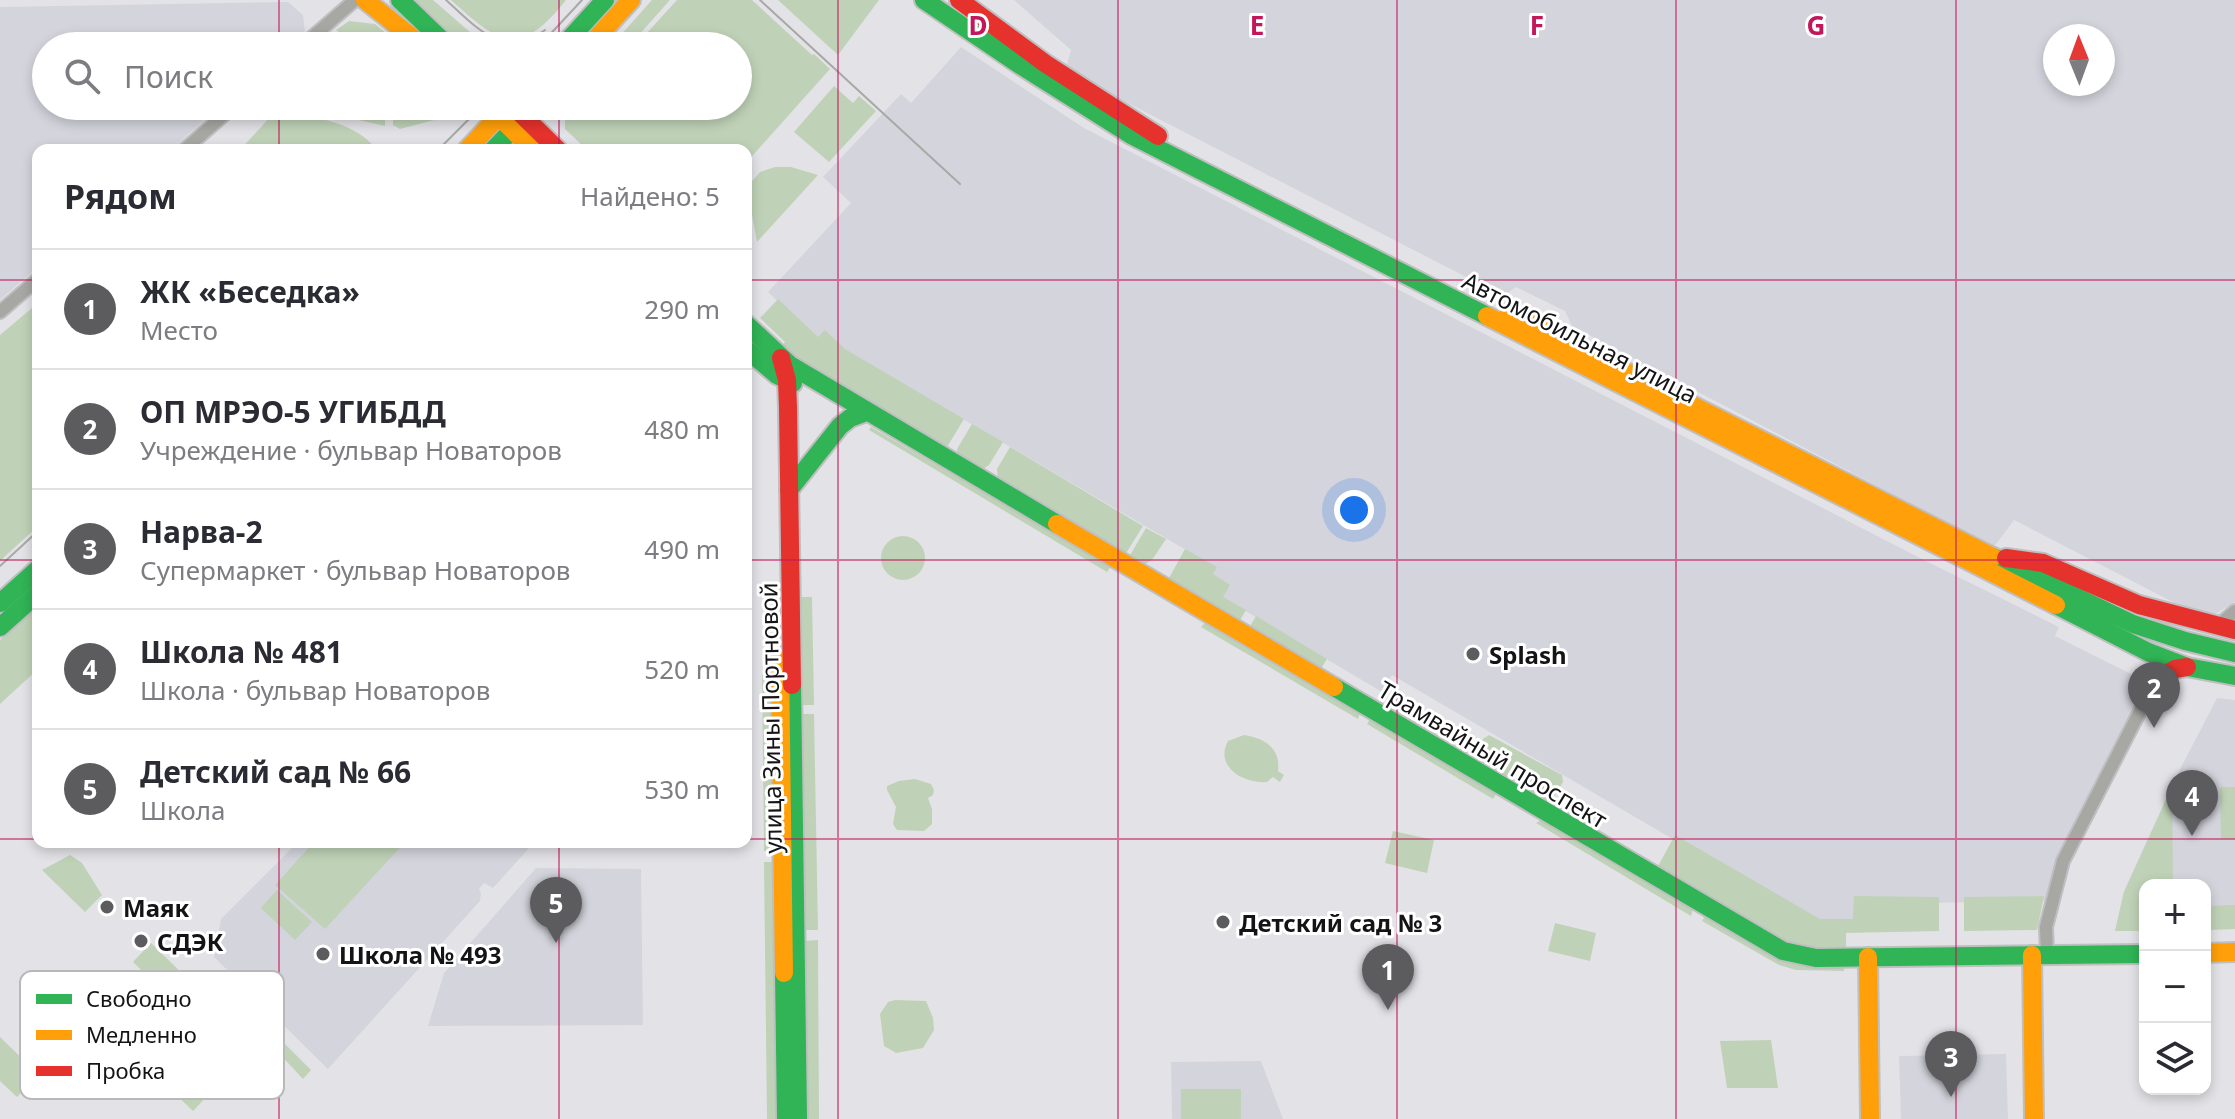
<!DOCTYPE html>
<html lang="ru">
<head>
<meta charset="utf-8">
<style>
  body { margin:0; font-family:"Noto Sans",sans-serif; background:#f7f7f7; color:#2b2b33 }
  .controls { position:absolute; right:24px; bottom:24px; display:grid; overflow:hidden; border-radius:16px; box-shadow:0 4px 12px #0003 }
  .controls button { width:72px; height:72px; display:grid; place-items:center; padding:0; border:0; border-bottom:2px solid #e1e1e2; background:#fff; color:#2b2b33; font:40px sans-serif }
  .compass { position:absolute; left:2043px; top:24px; width:72px; height:72px; border-radius:50%; background:#fff; box-shadow:0 4px 12px #0003; rotate:359deg }
  .you { position:absolute; left:1354px; top:510px; width:28px; height:28px; margin:-20px; border:6px solid #fff; border-radius:50%; background:#1a73e8; box-shadow:0 0 0 12px #1a73e833 }
  .badge { display:grid; place-items:center; width:52px; height:52px; border-radius:50%; background:#5c5c5f; color:#fff; font-size:26px; font-weight:700 }
  .pin { position:absolute; translate:-50% -66px; filter:drop-shadow(0 2px 4px #0008) }
  .pin::after { content:''; position:absolute; top:42px; width:28px; height:24px; background:inherit; clip-path:polygon(0 0,100% 0,50% 100%) }
  .list { margin:0; padding:0; list-style:none }
  h2 { display:flex; justify-content:space-between; align-items:center; height:104px; margin:0; padding:0 32px; font-size:34px }
  h2 small { font-size:26px; font-weight:400; color:#7c7c81 }
  .list li { display:grid; grid-template-columns:52px 1fr auto; gap:24px; align-items:center; box-sizing:border-box; height:120px; padding:0 32px; border-top:2px solid #e1e1e2 }
  .list b { display:block; font-size:30px; white-space:nowrap }
  .list p { margin:0; font-size:26px; white-space:nowrap; color:#7c7c81 }
  .list em { font-size:26px; font-style:normal; color:#7c7c81 }
  .icon { flex:none; width:44px; height:44px; fill:none; stroke:currentColor; stroke-width:2; stroke-linecap:round; stroke-linejoin:round }
  .map { position:relative; flex:none; width:2235px; height:1119px; overflow:hidden }
  .search { position:absolute; background:#fff; box-shadow:0 4px 12px #0003; left:32px; top:32px; width:720px; height:88px; display:flex; align-items:center; gap:20px; box-sizing:border-box; padding:0 28px; border-radius:44px; color:#7c7c81; font-size:30px }
  .panel { position:absolute; background:#fff; box-shadow:0 4px 12px #0003; left:32px; top:144px; width:720px; height:704px; border-radius:16px }
  .map>svg:first-child { display:block }
  .built { fill:#d4d4dd; fill-rule:evenodd }
  .green { fill:#bfd2b7 }
  .lines { fill:none; stroke-linecap:round; stroke-linejoin:round }
  .street-casing { stroke:#bfbfc1; stroke-width:16 }
  .fast-casing { stroke:#bfbfc1; stroke-width:22 }
  .slow-casing { stroke:#bfbfc1; stroke-width:22 }
  .jam-casing { stroke:#bfbfc1; stroke-width:22 }
  .street { stroke:#a7a8a3; stroke-width:12 }
  .fast { stroke:#30b455; stroke-width:18 }
  .slow { stroke:#ff9f0a; stroke-width:18 }
  .jam { stroke:#e5322d; stroke-width:18 }
  .tram { stroke:#a8a8a6; stroke-width:2 }
  .grid { fill:none; stroke:#c2185b; stroke-width:2; stroke-opacity:0.55 }
  .poi-dot { fill:#5c5c5f; stroke:#fff; stroke-width:3 }
  .labels { text-anchor:middle; dominant-baseline:central; stroke-width:6; stroke-linejoin:round; paint-order:stroke }
  .street-label { font-size:24px; fill:#141416; stroke:#fff }
  .poi-label { font-size:24px; font-weight:bold; fill:#141416; stroke:#fff; text-anchor:start }
  .key { fill:#fff; stroke:#b8b8b9; stroke-width:2 }
  .key-label { font-size:22px; fill:#141416 }
  .grid-label { font-size:26px; text-anchor:middle; font-weight:bold; fill:#c2185b; stroke:#fff; stroke-width:6; stroke-linejoin:round; paint-order:stroke }
</style>
</head>
<body>
<div class="map">
<svg width="2235" height="1119" viewBox="0 0 2235 1119">
  <rect width="100%" height="100%" fill="#e3e3e7"/>
  <g class="built">
    <path d="M1014 0H2235V602L2217 613H2194L2014 520 1991 551 1906 501 1572 326 1565 311 1516 287 1503 296 1089 83 1067 64 1071 50ZM2055 36H2103V84H2055Z"/>
    <path d="M288 2 303 15 305 31 288 46H46V106H220L171 150H38V267L0 300V7Z"/>
    <path d="M961 47 1084 128 1920 558 2059 627 2055 636 2149 683 2060 858 2046 901 1859 904V924H1818L1392 675 1382 692 1222 597 1212 575 1215 567 845 350 818 339 768 292 851 203 823 177 901 94 911 103Z"/>
    <path d="M2217 698 2235 700V929L2205 930V885H2145V931H2115L2124 891 2175 779Z"/>
    <path d="M298 842H530V847L493 888 484 883 479 889 481 893 480 901 328 1069 214 957 221 919Z"/>
    <path d="M536 868 641 869 643 1025 428 1026 444 973Z"/>
    <path d="M2006 1054 2008 1119H1901L1899 1056Z"/>
    <path d="M1261 1061 1283 1119H1172L1171 1062Z"/>
  </g>
  <g class="green">
    <path d="M415 0H433L486 46H464Z"/>
    <path d="M451 0H566C520 58 500 45 451 0Z"/>
    <path d="M652 0H670L629 46H611Z"/>
    <path d="M677 0H752L812 55 814 54 830 69 746 163V150H587L565 129V121L579 106H646L652 110 656 106H738V46H635Z"/>
    <path d="M778 0H879L838 55Z"/>
    <path d="M349 21 375 24 402 46H358L336 30Z"/>
    <path d="M834 86 853 103 859 96 876 111 829 162 794 132Z"/>
    <path d="M265 106H385V126L324 112 285 109 260 111Z"/>
    <path d="M393 106H430L442 113 434 120 400 129 393 125Z"/>
    <path d="M292 114C322 118 357 124 377 150H240L272 115Z"/>
    <path d="M775 167H791L818 175 757 242 747 187 760 172Z"/>
    <path d="M778 299 818 337 825 330 845 349 964 419 947 447H942L809 369 781 347 785 342 760 318Z"/>
    <path d="M38 303V526L0 561V335Z"/>
    <path d="M972 424 1003 442 989 465 983 469 957 454V449Z"/>
    <path d="M871 427 1111 566 1107 572 869 430Z"/>
    <path d="M1010 447 1143 526 1125 555 998 480 997 469Z"/>
    <path d="M1146 528 1166 539 1152 560 1143 565 1129 557Z"/>
    <circle cx="903" cy="558" r="22"/>
    <path d="M1185 549 1217 567 1213 574 1230 585 1223 597 1246 610 1239 622 1168 580Z"/>
    <path d="M798 597H812L814 705H800Z"/>
    <path d="M38 606V669L0 704V640Z"/>
    <path d="M1256 616 1327 659 1320 670 1249 628Z"/>
    <path d="M1206 622 1360 713 1358 719 1201 627Z"/>
    <path d="M762 675H772L776 851H764Z"/>
    <path d="M800 714H814L818 930H803Z"/>
    <path d="M1370 719 1497 793 1493 799 1367 724Z"/>
    <path d="M1244 735C1264 738 1281 748 1278 771L1284 775 1280 782 1273 777 1267 782C1244 784 1214 767 1228 741Z"/>
    <path d="M1489 735 1562 775 1563 782 1551 802 1549 804 1474 760 1483 739Z"/>
    <path d="M915 779 931 784 934 790 933 795 928 798 932 809V824L924 831 897 830 893 824 896 807 887 790V786L899 781Z"/>
    <path d="M2172 787 2173 885H2145V931H2115L2124 892Z"/>
    <path d="M2220 787H2235V839H2221Z"/>
    <path d="M1541 820 1693 909 1691 916 1536 823Z"/>
    <path d="M1393 831 1434 840 1427 873 1385 863Z"/>
    <path d="M1675 835 1820 919H1853L1854 896 1939 897V931L1846 933V950H1817L1787 944 1657 868Z"/>
    <path d="M314 842H405L325 929 275 885Z"/>
    <path d="M70 855 82 863 102 895 85 912 42 870Z"/>
    <path d="M764 862H776L779 1119H767Z"/>
    <path d="M277 890 312 922 295 940 261 908Z"/>
    <path d="M2044 896 2037 930 1964 931V897Z"/>
    <path d="M2235 905V929L2205 930V906Z"/>
    <path d="M1705 916C1759 949 1779 967 1844 966V971L1796 970 1779 965 1702 921Z"/>
    <path d="M1555 923 1596 933 1590 961 1548 951Z"/>
    <path d="M818 940 819 1119H805L803 941Z"/>
    <path d="M151 943 191 982 172 1001 133 962Z"/>
    <path d="M895 1000 926 1001 933 1018 934 1030 923 1048 896 1053 884 1046 880 1014 888 1002Z"/>
    <path d="M183 1025 232 1070 193 1111 145 1065Z"/>
    <path d="M267 1026 311 1070 303 1079 260 1033Z"/>
    <path d="M0 1037 39 1075 17 1097 0 1081Z"/>
    <path d="M1771 1040 1778 1088H1727L1720 1041Z"/>
    <rect x="1181" y="1089" width="60" height="30"/>
  </g>
  <g class="lines">
    <g class="street-casing">
      <g id="street">
        <path d="M302 46 355 0"/>
        <path d="M184 150 234 106"/>
        <path d="M0 312 38 279"/>
        <path d="M2217 627 2235 611"/>
        <path d="M2047 955 2046 927 2063 861 2158 676"/>
      </g>
    </g>
    <g class="fast-casing">
      <g id="fast">
        <path d="M400 0 448 46"/>
        <path d="M924 0 1020 65 1131 135 1487 316"/>
        <path d="M563 46 605 0"/>
        <path d="M493 150 535 106"/>
        <path d="M746 324 790 365 1057 524"/>
        <path d="M746 349 777 375 793 383"/>
        <path d="M789 490 840 426 850 418 866 412"/>
        <path d="M1993 557 2133 624 2185 641 2235 653"/>
        <path d="M0 603 38 569"/>
        <path d="M2056 605 2148 652 2187 667 2235 676"/>
        <path d="M0 627 38 593"/>
        <path d="M792 685 798 1119"/>
        <path d="M1334 687 1783 951 1816 958 2145 954"/>
        <path d="M784 973 786 1119"/>
      </g>
    </g>
    <g class="slow-casing">
      <g id="slow">
        <path d="M365 0 423 46"/>
        <path d="M589 46 631 0"/>
        <path d="M488 106 533 150"/>
        <path d="M467 150 508 106"/>
        <path d="M1509 313 1993 557"/>
        <path d="M1487 316 2056 605"/>
        <path d="M1057 524 1334 687"/>
        <path d="M780 661 784 973"/>
        <path d="M2205 953 2235 952"/>
        <path d="M2032 955 2034 1119"/>
        <path d="M1868 957 1870 1119"/>
      </g>
    </g>
    <g class="jam-casing">
      <g id="jam">
        <path d="M959 0 1046 64 1158 136"/>
        <path d="M515 108 558 150"/>
        <path d="M781 358 787 380 788 408 792 685"/>
        <path d="M2006 558 2043 563 2139 605 2235 630"/>
        <path d="M2157 680 2175 669 2187 667"/>
      </g>
    </g>
    <use href="#street" class="street"/>
    <use href="#fast" class="fast"/>
    <use href="#slow" class="slow"/>
    <use href="#jam" class="jam"/>
    <g class="tram">
      <path d="M446 0C476 27 504 61 545 30"/>
      <path d="M760 0 960 184"/>
      <path d="M542 43 582 0"/>
      <path d="M438 150 482 106"/>
      <path d="M0 566 38 531"/>
    </g>
  </g>
  <path class="grid" d="M279 0V46M559 0V46M838 0V1119M1118 0V1119M1397 0V1119M1676 0V1119M1956 0V1119M279 106V150M559 106V150M0 280H38M746 280H2235M0 560H38M746 560H2235M0 839H38M746 839H2235M279 842V1119M559 842V1119"/>
  <g class="poi-dot">
    <circle cx="1473" cy="654" r="8"/>
    <circle cx="107" cy="907" r="8"/>
    <circle cx="1223" cy="922" r="8"/>
    <circle cx="141" cy="941" r="8"/>
    <circle cx="323" cy="954" r="8"/>
  </g>
  <g class="labels">
    <g class="street-label">
      <text transform="translate(1580 337) rotate(27)">Автомобильная улица</text>
      <text transform="translate(770 718) rotate(-91)">улица Зины Портновой</text>
      <text transform="translate(1493 754) rotate(31)">Трамвайный проспект</text>
    </g>
    <g class="poi-label">
      <text x="1489" y="654">Splash</text>
      <text x="123" y="907">Маяк</text>
      <text x="1239" y="922">Детский сад № 3</text>
      <text x="157" y="941">СДЭК</text>
      <text x="339" y="954">Школа № 493</text>
    </g>
  </g>
  <rect x="20" y="971" width="264" height="128" rx="12" class="key"/>
  <rect x="36" y="994" width="36" height="10" fill="#30b455"/>
  <rect x="36" y="1030" width="36" height="10" fill="#ff9f0a"/>
  <rect x="36" y="1066" width="36" height="10" fill="#e5322d"/>
  <g class="key-label">
    <text x="86" y="1007">Свободно</text>
    <text x="86" y="1043">Медленно</text>
    <text x="86" y="1079">Пробка</text>
  </g>
  <g class="grid-label">
    <text x="978" y="35">D</text>
    <text x="1257" y="35">E</text>
    <text x="1537" y="35">F</text>
    <text x="1816" y="35">G</text>
  </g>
</svg>
<div class="controls">
<button>+</button>
<button>−</button>
<button><svg class="icon" aria-label="layers" viewBox="0 0 24 24"><path d="M12 4l9 5-9 5-9-5zM3 14l9 5 9-5"/></svg></button>
</div>
<svg class="compass" viewBox="-18 -18 36 36"><path d="M0-13l5 13h-10z" fill="#e53935"/><path d="M0 13l5-13h-10z" fill="#7c7c81"/></svg>
<div class="you"></div>
<div class="pin badge" style="left:1388px;top:1010px">1</div>
<div class="pin badge" style="left:2154px;top:728px">2</div>
<div class="pin badge" style="left:1951px;top:1097px">3</div>
<div class="pin badge" style="left:2192px;top:836px">4</div>
<div class="pin badge" style="left:556px;top:943px">5</div>
<div class="search"><svg class="icon" aria-label="search" viewBox="0 0 24 24"><circle cx="10" cy="10" r="6"/><path d="M15 15l6 6"/></svg>Поиск</div>
<section class="panel">
<h2>Рядом<small>Найдено: 5</small></h2>
<ul class="list">
<li><span class="badge">1</span><div><b>ЖК «Беседка»</b><p>Место</p></div><em>290 m</em></li>
<li><span class="badge">2</span><div><b>ОП МРЭО-5 УГИБДД</b><p>Учреждение · бульвар Новаторов</p></div><em>480 m</em></li>
<li><span class="badge">3</span><div><b>Нарва-2</b><p>Супермаркет · бульвар Новаторов</p></div><em>490 m</em></li>
<li><span class="badge">4</span><div><b>Школа № 481</b><p>Школа · бульвар Новаторов</p></div><em>520 m</em></li>
<li><span class="badge">5</span><div><b>Детский сад № 66</b><p>Школа</p></div><em>530 m</em></li>
</ul>
</section>
</div>
</body>
</html>
